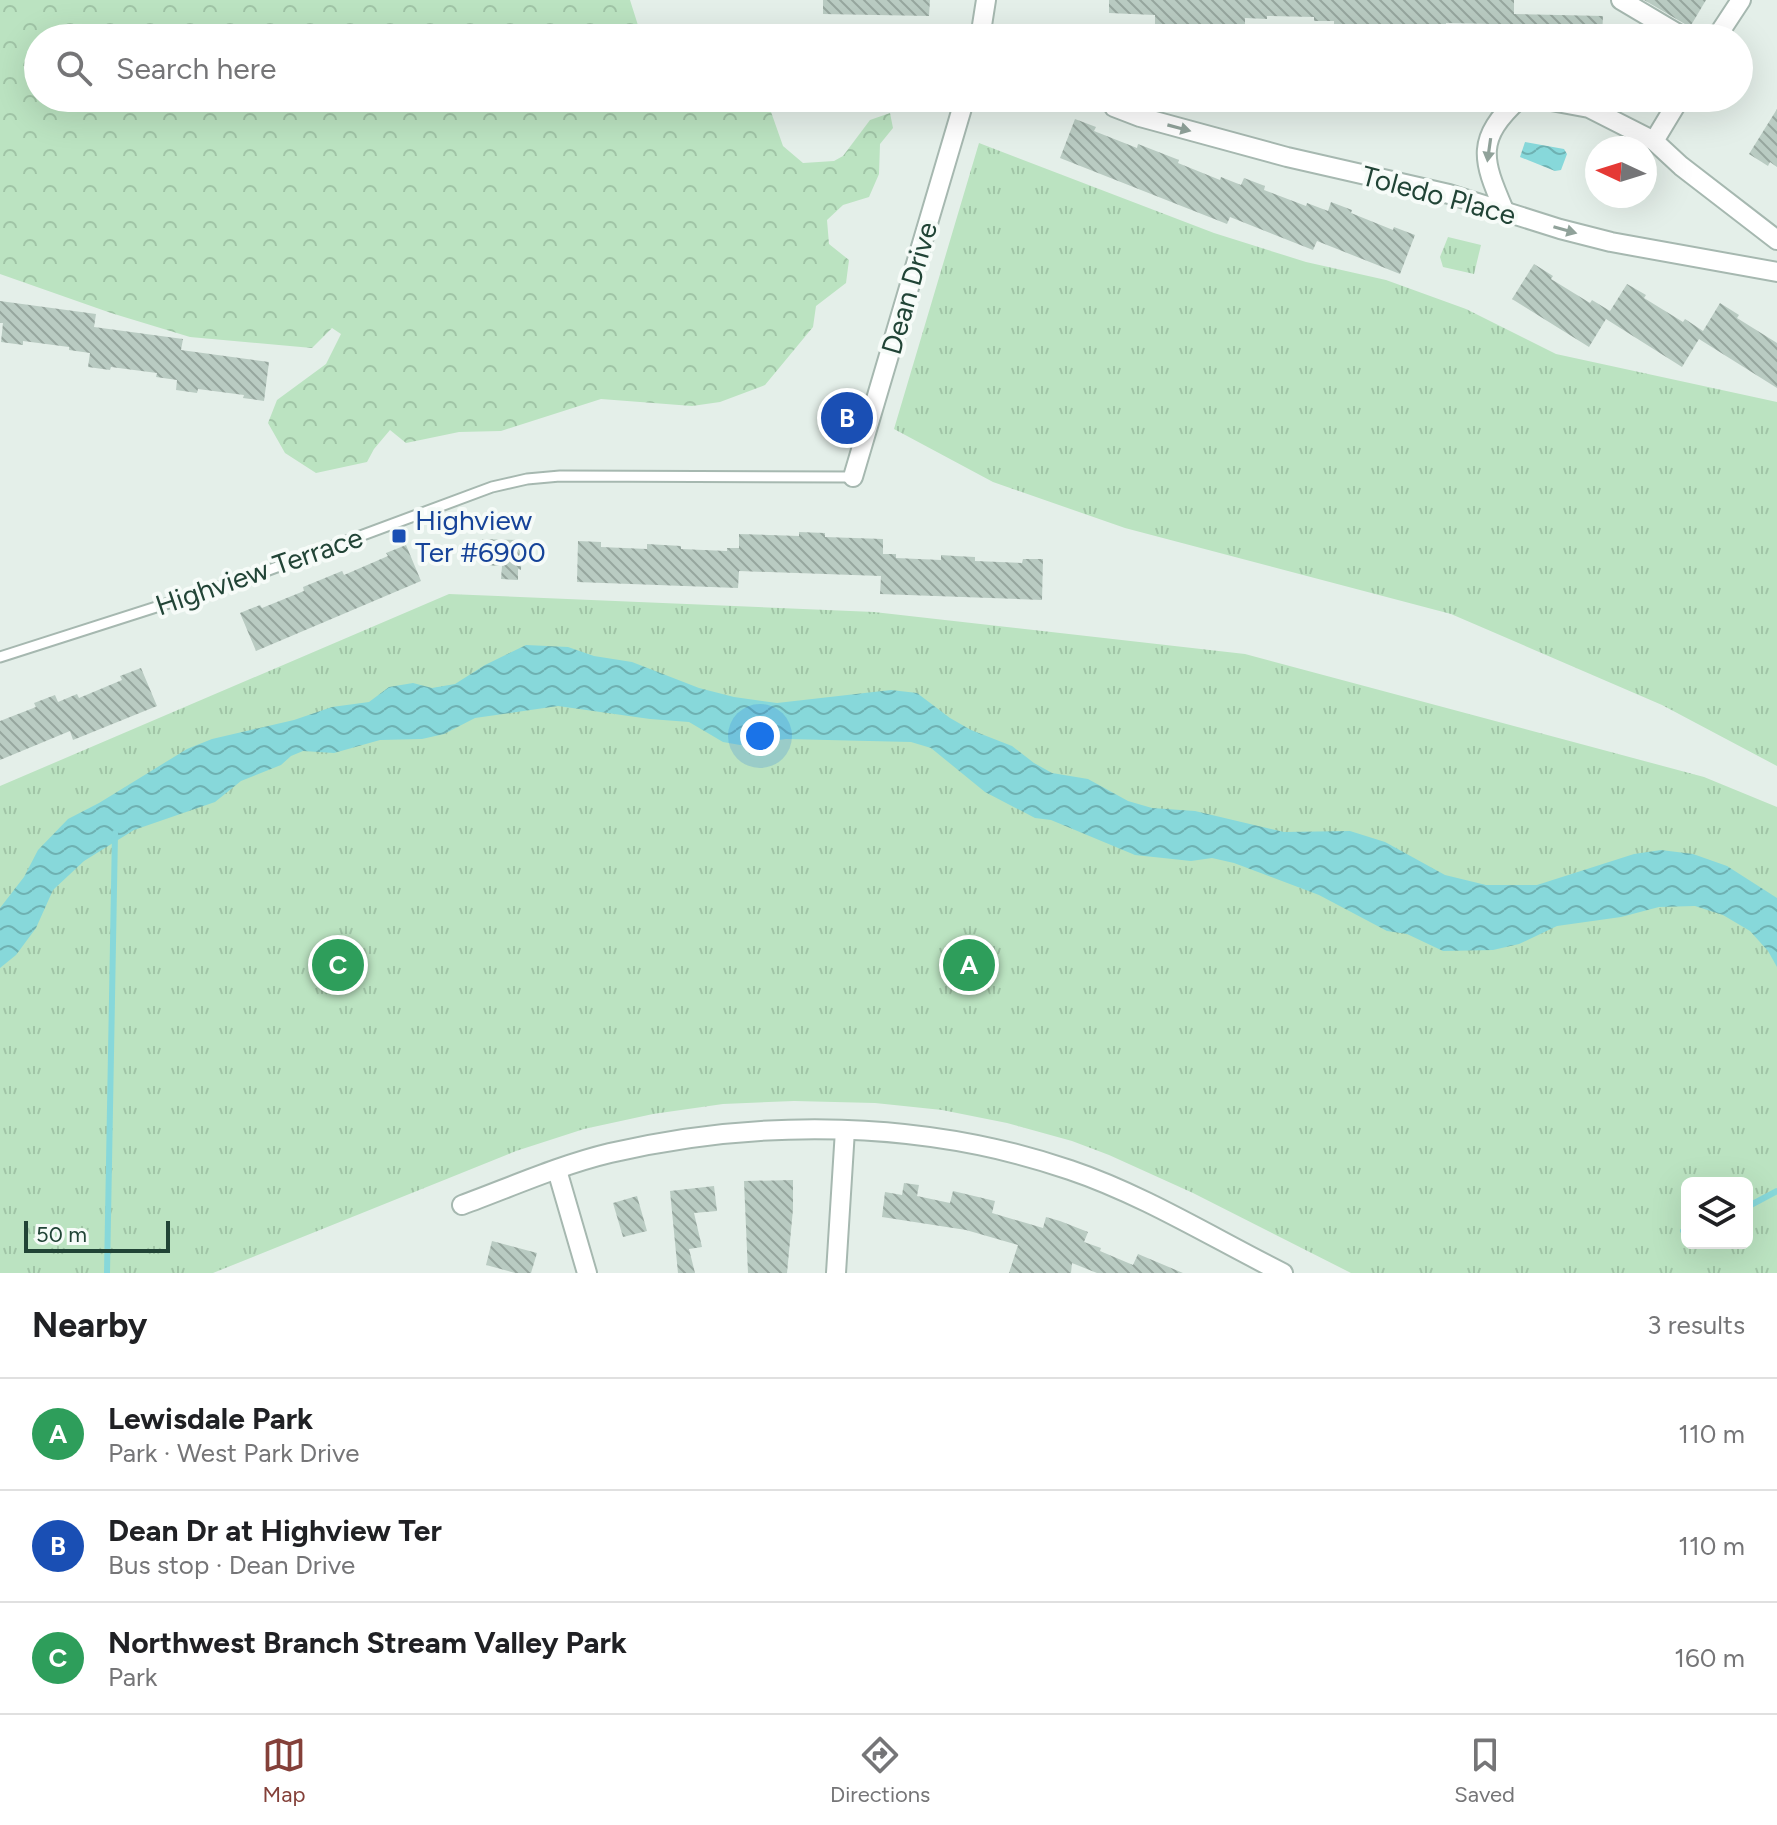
<!DOCTYPE html>
<html lang="en">
<head>
<meta charset="utf-8">
<style>
  body { margin:0; font-family:Figtree,sans-serif; background:#f6f6f6; color:#202124 }
  .controls { position:absolute; right:24px; bottom:24px; display:grid; overflow:hidden; border-radius:12px; box-shadow:0 8px 32px #0002 }
  .controls button { width:72px; height:72px; display:grid; place-items:center; padding:0; border:0; border-bottom:2px solid #e0e0e0; background:#fff; color:#202124; font:40px sans-serif }
  .compass { position:absolute; left:1585px; top:136px; width:72px; height:72px; border-radius:50%; background:#fff; box-shadow:0 8px 32px #0002; rotate:274deg }
  .scale { position:absolute; left:24px; bottom:20px; width:146px; box-sizing:border-box; padding-left:8px; border:4px solid #214436; border-top:0; font-size:22px; line-height:28px; white-space:nowrap; color:#214436; -webkit-text-stroke:6px #f6fbf8; paint-order:stroke }
  .you { position:absolute; left:760px; top:736px; width:28px; height:28px; margin:-20px; border:6px solid #fff; border-radius:50%; background:#1a73e8; box-shadow:0 0 0 12px #1a73e833 }
  .badge { display:grid; place-items:center; width:52px; height:52px; border-radius:50%; background:#844039; color:#fff; font-size:26px; font-weight:700 }
  .pin { position:absolute; translate:-50% -50%; border:4px solid #fff; box-shadow:0 2px 8px #0006 }
  .list { margin:0; padding:0; list-style:none }
  h2 { display:flex; justify-content:space-between; align-items:center; height:104px; margin:0; padding:0 32px; font-size:34px }
  h2 small { font-size:26px; font-weight:400; color:#757577 }
  .list li { display:grid; grid-template-columns:52px 1fr auto; gap:24px; align-items:center; box-sizing:border-box; height:112px; padding:0 32px; border-top:2px solid #e0e0e0 }
  .list b { display:block; font-size:30px; white-space:nowrap }
  .list p { margin:0; font-size:26px; white-space:nowrap; color:#757577 }
  .list em { font-size:26px; font-style:normal; color:#757577 }
  .icon { flex:none; width:44px; height:44px; fill:none; stroke:currentColor; stroke-width:2; stroke-linecap:round; stroke-linejoin:round }
  .map { position:relative; flex:none; width:1777px; height:1273px; overflow:hidden }
  .search { position:absolute; background:#fff; box-shadow:0 8px 32px #0002; left:24px; right:24px; top:24px; height:88px; display:flex; align-items:center; gap:20px; box-sizing:border-box; padding:0 28px; border-radius:44px; color:#757577; font-size:30px }
  .sheet { height:440px; background:#fff }
  nav { display:flex; justify-content:space-around; align-items:center; box-sizing:border-box; height:112px; border-top:2px solid #e0e0e0; background:#fff; font-size:22px; color:#757577 }
  nav a { display:grid; justify-items:center; gap:4px }
  nav .on { color:#844039 }
  .map>svg:first-child { display:block }
  .forest { fill:url(#forest-crowns) }
  .park { fill:url(#park-tufts); fill-rule:evenodd }
  .water { fill:url(#water-waves) }
  .lines { fill:none; stroke-linecap:round; stroke-linejoin:round }
  .stream { stroke:#87d8da; stroke-width:6 }
  .building { fill:url(#building-back-hatch) }
  .service-casing { stroke:#a6b8b0; stroke-width:13 }
  .minor-casing { stroke:#a6b8b0; stroke-width:22 }
  .service { stroke:#fff; stroke-width:9 }
  .minor { stroke:#fff; stroke-width:18 }
  .oneway { fill:#90a29a }
  .transit-dot { fill:#1a4fb4; stroke:#f6fbf8; stroke-width:3 }
  .labels { text-anchor:middle; dominant-baseline:central; stroke-width:8; stroke-linejoin:round; paint-order:stroke }
  .street-label { font-size:28px; fill:#214436; stroke:#f6fbf8 }
  .transit-label { font-size:28px; fill:#164399; stroke:#f6fbf8; text-anchor:start }
</style>
</head>
<body>
<div class="map">
<svg width="1777" height="1273" viewBox="0 0 1777 1273">
  <defs>
    <pattern id="forest-crowns" width="20" height="18" patternUnits="userSpaceOnUse" patternTransform="scale(2)"><rect width="20" height="18" fill="#bbe3c1"/><path d="M2 6a3 3 0 1 1 6 0M12 15a3 3 0 1 1 6 0" fill="none" stroke="#a0c4a6"/></pattern>
    <pattern id="park-tufts" width="24" height="20" patternUnits="userSpaceOnUse" patternTransform="scale(2)"><rect width="24" height="20" fill="#bbe3c1"/><path d="M3 7l-1-3M5 7V3M7 7l1-3M15 17l-1-3M17 17v-4M19 17l1-3" fill="none" stroke="#a0c4a6"/></pattern>
    <pattern id="water-waves" width="16" height="10" patternUnits="userSpaceOnUse" patternTransform="scale(2)"><rect width="16" height="10" fill="#87d8da"/><path d="M0 5q4-4 8 0t8 0" fill="none" stroke="#6eb1b2"/></pattern>
    <pattern id="building-back-hatch" width="6" height="6" patternUnits="userSpaceOnUse" patternTransform="scale(2)"><rect width="6" height="6" fill="#b9cbc2"/><path d="M-1 5l2 2M0 0l6 6M5-1l2 2" fill="none" stroke="#96a69e"/></pattern>
  </defs>
  <rect width="100%" height="100%" fill="#e4efe9"/>
  <path class="forest" d="M0 0H630L642 38H38V98H744L770 109 783 146 803 163 834 161 843 156 870 120 890 113 893 128 880 144 879 174 869 197 843 205 827 220 829 244 849 260 846 283 816 306 813 327 765 385 720 402 692 406 601 399 501 431 459 432 406 443 390 430 374 449 367 462 316 473 285 453 268 423 277 400 326 364 341 334 332 328 312 348 190 337 111 313 0 274Z"/>
  <g class="park">
    <path d="M979 143 1214 233 1306 262 1386 280 1466 309 1556 354 1777 402V766L1662 705 1451 614 1125 528 993 482 894 429Z"/>
    <path d="M1448 237 1481 245 1474 274 1443 267 1440 257Z"/>
    <path d="M449 594 874 612 1245 654 1704 777 1777 807V1273H1351L1193 1193 1109 1155 1072 1141 1007 1123 942 1110 875 1103 794 1101 723 1104 653 1114 584 1129 516 1151 213 1273H0V786ZM1687 1183H1747V1243H1687Z"/>
  </g>
  <g class="water">
    <path d="M1525 142 1564 149 1567 154 1561 170 1555 171 1520 157Z"/>
    <path d="M526 645 568 647 594 656 632 662 699 688 734 697 777 703 891 690 917 693 950 718 971 730 1012 746 1034 763 1052 773 1088 779 1128 801 1152 808 1195 811 1284 832 1350 831 1385 842 1445 875 1486 885H1537L1634 854 1661 850 1693 854 1727 866 1777 898V967L1768 951 1750 931 1723 915 1695 906 1659 907 1621 917 1557 926 1519 944 1493 950 1443 951 1407 934 1387 931 1319 895 1234 863 1212 858 1191 861 1135 855 1051 820 1035 818 985 792 931 748 911 742 786 739 740 745 723 742 689 722 650 719 558 706 475 718 444 734 422 739 380 740 334 753 303 751 291 756 281 765 241 781 215 802 134 830 84 861 53 890 36 928 16 955 0 968V908L24 877 38 850 68 819 99 803 187 749 212 739 294 720 332 707 369 702 389 687 413 683 432 688 455 684 485 665Z"/>
  </g>
  <g class="lines">
    <g class="stream">
      <path d="M1747 1207 1777 1191"/>
      <path d="M1683 1231 1687 1229"/>
      <path d="M107 1273 115 833"/>
    </g>
  </g>
  <g class="building">
    <path d="M823 0H930L929 16 823 14Z"/>
    <path d="M1109 0H1514V14L1603 16 1602 38H1513V29L1492 28V24L1446 23V26H1424V37L1402 36 1403 32 1334 33V21H1314V17L1267 16V19L1245 18V30L1224 29V26L1177 24V28L1155 27V15L1109 13Z"/>
    <path d="M1644 0H1706L1690 27Z"/>
    <path d="M1777 109V167L1770 162 1768 166 1749 154Z"/>
    <path d="M1075 119 1096 127 1094 131 1137 148 1138 144 1179 160 1178 163 1220 180 1221 177 1241 185 1244 178 1265 186 1264 190 1306 206 1307 203 1328 211 1331 202 1352 210 1351 213 1393 230 1394 227 1415 235 1400 274 1317 241 1313 250 1230 217 1227 224 1060 158Z"/>
    <path d="M1534 264 1553 276 1551 279 1590 303 1592 300 1610 311 1627 284 1646 295 1644 298 1683 322 1685 319 1703 331 1720 303 1739 315 1737 318 1777 343V388L1699 339 1682 367 1606 319 1589 347 1512 299Z"/>
    <path d="M0 301 96 314 94 327 183 339 181 350 269 362 264 401 243 398 244 395 198 389 197 393 176 390 177 380 156 377 157 373 111 367 110 370 88 367 90 353 69 350V347L23 341V345L1 342 3 323H0Z"/>
    <path d="M799 532 825 533V537L883 539V554H896V558L941 560V555L955 556 975 557V561L1022 563 1023 559H1043L1042 600 880 594 881 576 739 571 738 588 577 582 578 541 601 542V547L647 549V544L681 546V549L727 551V548H739V534L799 536Z"/>
    <path d="M482 539 522 540 521 570 518 569V580L501 579 502 566 482 565Z"/>
    <path d="M406 545 421 581 256 651 240 613 260 605 262 608 304 591 303 587 342 571 344 575 388 556 386 553Z"/>
    <path d="M141 668 157 706 73 740 70 731 0 760V721L36 707 34 703 55 695 58 702 77 694 79 698 122 680 120 676Z"/>
    <path d="M793 1180V1209L787 1273H748L744 1181Z"/>
    <path d="M904 1183 919 1185 917 1196 950 1203 953 1191 995 1201 992 1213 1043 1228 1046 1217 1060 1221 1088 1232 1084 1242 1101 1248 1100 1251 1133 1265 1138 1254 1183 1273H1097L1072 1263 1071 1273H1009L1018 1245 966 1230 882 1217 885 1192 902 1195Z"/>
    <path d="M714 1186 717 1211 694 1213 702 1247 689 1249 695 1273H678L670 1191Z"/>
    <path d="M637 1196 647 1231 623 1237 613 1203Z"/>
    <path d="M492 1241 537 1253 531 1273H515L486 1265Z"/>
  </g>
  <g class="lines">
    <g class="service-casing">
      <path id="service" d="M0 657 250 577 492 487 527 479 560 476 853 477"/>
    </g>
    <g class="minor-casing">
      <g id="minor">
        <path d="M1621 0 1685 38"/>
        <path d="M980 38 986 0"/>
        <path d="M1716 38 1741 0"/>
        <path d="M1110 98 1114 107 1140 117 1287 157 1449 194 1560 229 1611 242 1777 272"/>
        <path d="M1535 98 1589 108 1654 141 1681 166 1777 240"/>
        <path d="M1654 141 1680 98"/>
        <path d="M1504 210C1482 159 1475 139 1520 98"/>
        <path d="M853 477 965 98"/>
        <path d="M557 1170 587 1273"/>
        <path d="M462 1205C511 1187 560 1165 610 1153 760 1118 924 1120 1070 1170 1144 1195 1213 1238 1283 1273"/>
        <path d="M836 1273 845 1130"/>
      </g>
    </g>
    <use href="#service" class="service"/>
    <use href="#minor" class="minor"/>
  </g>
  <defs><path id="oneway-solid" d="M-6-.8H1V-3.2L6.5 0L1 3.2V.8H-6Z" transform="scale(2)"/></defs>
  <g class="oneway">
    <use href="#oneway-solid" transform="translate(1179 128) rotate(15)"/>
    <use href="#oneway-solid" transform="translate(1489 150) rotate(98)"/>
    <use href="#oneway-solid" transform="translate(1565 230) rotate(16)"/>
  </g>
  <rect class="transit-dot" x="391" y="528" width="16" height="16" rx="4"/>
  <g class="labels">
    <g class="street-label">
      <text transform="translate(1439 195) rotate(15)">Toledo Place</text>
      <text transform="translate(909 288) rotate(-74)">Dean Drive</text>
      <text transform="translate(259 571) rotate(-19)">Highview Terrace</text>
    </g>
    <g class="transit-label">
      <text x="415" y="520">Highview<tspan x="415" dy="32">Ter #6900</tspan></text>
    </g>
  </g>
</svg>
<div class="controls">
<button><svg class="icon" aria-label="layers" viewBox="0 0 24 24"><path d="M12 4l9 5-9 5-9-5zM3 14l9 5 9-5"/></svg></button>
</div>
<svg class="compass" viewBox="-18 -18 36 36"><path d="M0-13l5 13h-10z" fill="#e53935"/><path d="M0 13l5-13h-10z" fill="#757577"/></svg>
<div class="scale">50 m</div>
<div class="you"></div>
<div class="pin badge" style="left:969px;top:965px;background:#2e9e5b">A</div>
<div class="pin badge" style="left:847px;top:418px;background:#1a4fb4">B</div>
<div class="pin badge" style="left:338px;top:965px;background:#2e9e5b">C</div>
<div class="search"><svg class="icon" aria-label="search" viewBox="0 0 24 24"><circle cx="10" cy="10" r="6"/><path d="M15 15l6 6"/></svg>Search here</div>
</div>
<section class="sheet">
<h2>Nearby<small>3 results</small></h2>
<ul class="list">
<li><span class="badge" style="background:#2e9e5b">A</span><div><b>Lewisdale Park</b><p>Park · West Park Drive</p></div><em>110 m</em></li>
<li><span class="badge" style="background:#1a4fb4">B</span><div><b>Dean Dr at Highview Ter</b><p>Bus stop · Dean Drive</p></div><em>110 m</em></li>
<li><span class="badge" style="background:#2e9e5b">C</span><div><b>Northwest Branch Stream Valley Park</b><p>Park</p></div><em>160 m</em></li>
</ul>
</section>
<nav>
<a class="on"><svg class="icon" aria-label="map" viewBox="0 0 24 24"><path d="M3 6l6-2 6 2 6-2v14l-6 2-6-2-6 2zM9 4v14M15 6v14"/></svg>Map</a>
<a><svg class="icon" aria-label="directions" viewBox="0 0 24 24"><path d="M12 3l9 9-9 9-9-9zM9 14v-3h6M13 9l2 2-2 2"/></svg>Directions</a>
<a><svg class="icon" aria-label="saved" viewBox="0 0 24 24"><path d="M7 4h10v16l-5-4-5 4z"/></svg>Saved</a>
</nav>
</body>
</html>
